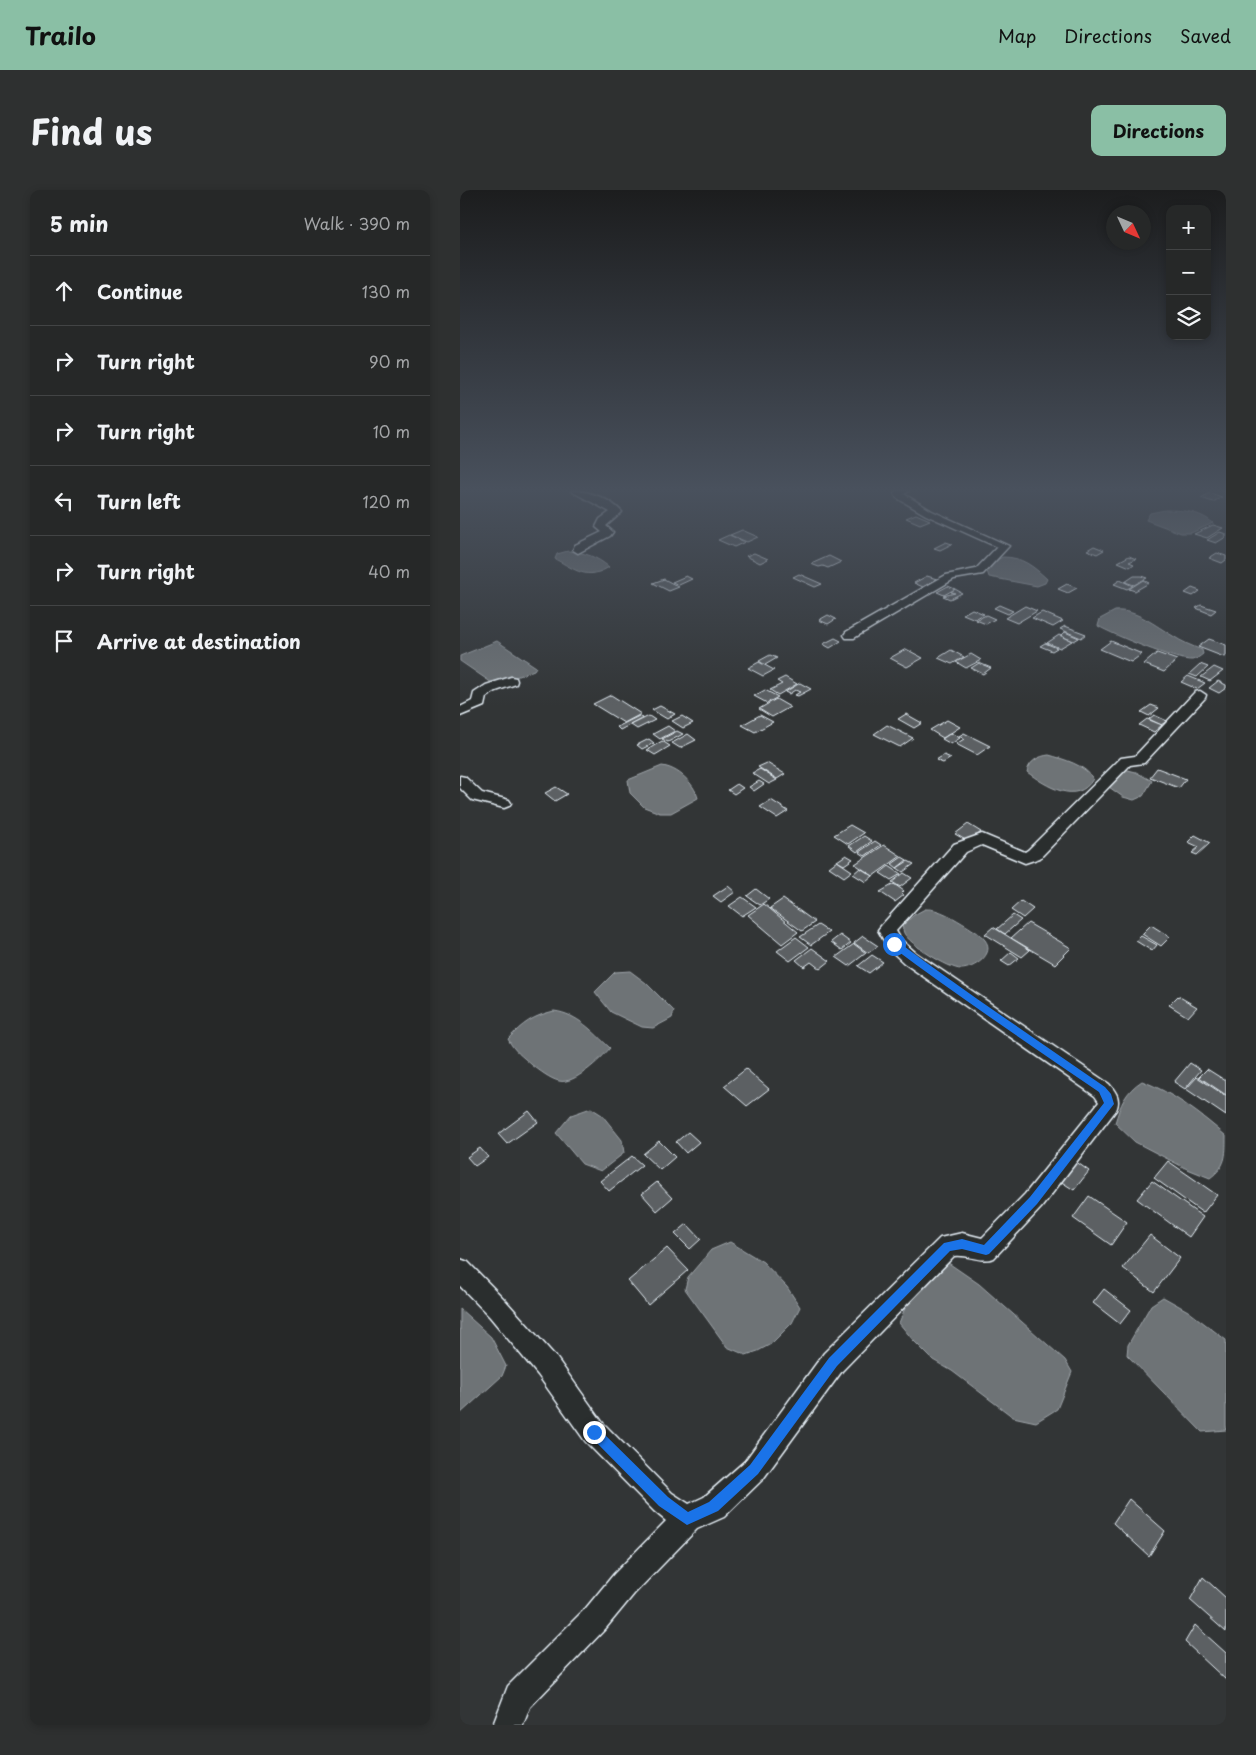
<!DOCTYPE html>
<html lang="en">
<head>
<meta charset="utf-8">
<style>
  body { margin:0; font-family:"Playpen Sans",sans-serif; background:#2e3030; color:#f1f3f6 }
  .controls { position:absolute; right:15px; top:15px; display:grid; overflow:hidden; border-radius:10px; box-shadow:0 2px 8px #0003 }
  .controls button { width:45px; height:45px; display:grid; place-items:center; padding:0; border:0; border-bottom:1px solid #424445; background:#262828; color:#f1f3f6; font:25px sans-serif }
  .compass { position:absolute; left:646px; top:15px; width:45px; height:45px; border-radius:50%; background:#262828; box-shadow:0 2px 8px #0003; rotate:134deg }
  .stop { position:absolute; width:15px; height:15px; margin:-11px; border:4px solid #1a73e8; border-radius:50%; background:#fff }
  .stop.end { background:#1a73e8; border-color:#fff; box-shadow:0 1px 5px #0008 }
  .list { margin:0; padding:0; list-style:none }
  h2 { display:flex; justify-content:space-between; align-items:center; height:65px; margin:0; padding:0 20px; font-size:21px }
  h2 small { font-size:16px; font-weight:400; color:#a4a6a8 }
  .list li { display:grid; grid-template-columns:32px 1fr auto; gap:15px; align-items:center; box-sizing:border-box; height:70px; padding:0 20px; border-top:1px solid #424445 }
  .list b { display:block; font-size:19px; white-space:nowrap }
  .list em { font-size:16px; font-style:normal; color:#a4a6a8 }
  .icon { flex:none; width:28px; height:28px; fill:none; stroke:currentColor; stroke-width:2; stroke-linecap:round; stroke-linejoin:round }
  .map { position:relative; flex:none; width:766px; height:1535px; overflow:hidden; border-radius:10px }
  header { display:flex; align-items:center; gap:30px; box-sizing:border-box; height:70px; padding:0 25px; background:#8abfa5; color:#111 }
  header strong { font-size:24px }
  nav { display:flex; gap:28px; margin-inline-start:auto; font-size:18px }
  .intro { display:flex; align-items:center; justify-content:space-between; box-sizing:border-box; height:120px; padding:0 30px }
  h1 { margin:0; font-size:35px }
  .button { padding:12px 22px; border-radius:10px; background:#8abfa5; color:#111; font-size:18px; font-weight:700 }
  main { display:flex; gap:30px; padding:0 30px }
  aside { flex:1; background:#262828; border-radius:10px; box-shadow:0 2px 8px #0003 }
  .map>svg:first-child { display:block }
  .water { fill:#6e7376; stroke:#9fa5aa }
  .building { fill:#5c6063; stroke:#e8f1f8 }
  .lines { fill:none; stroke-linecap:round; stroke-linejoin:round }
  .street-casing { stroke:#e8f1f8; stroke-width:3 }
  .street { fill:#2a2d2e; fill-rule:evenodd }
  .route { fill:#1a73e8 }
</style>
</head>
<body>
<header>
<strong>Trailo</strong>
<nav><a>Map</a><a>Directions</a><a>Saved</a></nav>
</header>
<div class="intro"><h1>Find us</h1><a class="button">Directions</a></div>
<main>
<aside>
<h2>5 min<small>Walk · 390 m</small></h2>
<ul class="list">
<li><svg class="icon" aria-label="ahead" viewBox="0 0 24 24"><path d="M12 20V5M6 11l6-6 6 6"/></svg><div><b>Continue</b></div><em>130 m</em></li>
<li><svg class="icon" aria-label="right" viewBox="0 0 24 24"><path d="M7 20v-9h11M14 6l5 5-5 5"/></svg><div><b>Turn right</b></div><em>90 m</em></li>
<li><svg class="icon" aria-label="right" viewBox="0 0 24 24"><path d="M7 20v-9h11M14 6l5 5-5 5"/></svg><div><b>Turn right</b></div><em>10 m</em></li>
<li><svg class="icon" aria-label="left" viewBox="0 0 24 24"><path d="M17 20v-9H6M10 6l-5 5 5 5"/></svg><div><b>Turn left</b></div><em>120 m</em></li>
<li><svg class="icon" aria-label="right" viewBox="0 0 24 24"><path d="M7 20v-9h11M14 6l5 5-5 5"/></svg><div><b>Turn right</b></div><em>40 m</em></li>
<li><svg class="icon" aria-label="arrive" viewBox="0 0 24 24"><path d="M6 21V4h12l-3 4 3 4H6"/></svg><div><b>Arrive at destination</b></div></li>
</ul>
</aside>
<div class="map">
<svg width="766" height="1535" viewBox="0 0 766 1535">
  <rect width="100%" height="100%" fill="#323536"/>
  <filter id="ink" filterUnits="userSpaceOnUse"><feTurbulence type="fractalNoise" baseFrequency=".02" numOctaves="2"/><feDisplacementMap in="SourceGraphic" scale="10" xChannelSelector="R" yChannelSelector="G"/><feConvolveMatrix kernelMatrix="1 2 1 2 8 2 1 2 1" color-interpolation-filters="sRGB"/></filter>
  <g filter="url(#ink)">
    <g class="water">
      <path d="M705 320C722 320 739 321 753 333L731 343H721L686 330 690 323Z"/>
      <path d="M108 361C124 362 137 367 149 377 127 391 116 380 95 369L97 364Z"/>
      <path d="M543 367C562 367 573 376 587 389L585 393 577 396 529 387 526 378 532 372Z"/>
      <path d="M655 421C676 419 696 436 713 446 722 452 732 456 742 460L743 464C739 467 737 469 732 470 716 471 654 445 638 436L640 429Z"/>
      <path d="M37 451 76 477 74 480 40 493H32L0 471V466Z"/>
      <path d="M589 565C603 569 626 575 633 589 617 616 586 596 567 582 569 571 579 566 589 565Z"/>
      <path d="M202 576C218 578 234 593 238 608L211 623H200L184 617 170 603 168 590Z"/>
      <path d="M664 579 676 582 692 591 683 606 674 610 663 607 649 597 654 588Z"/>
      <path d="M465 719C479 718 495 729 507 736 513 740 521 744 525 750 536 764 514 779 501 779 489 779 449 754 444 743 443 741 443 738 442 736L454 725Z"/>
      <path d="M170 781 186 793 214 821 212 828 193 838 182 837 151 822 135 802 155 782Z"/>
      <path d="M94 821C118 824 133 842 150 858 141 869 114 895 99 891 90 889 79 880 72 875 62 866 54 861 48 849 63 833 73 826 94 821Z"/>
      <path d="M682 891C712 902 742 925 766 946 766 967 766 976 750 988L725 978 675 952 655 933C660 915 666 901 682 891Z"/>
      <path d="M131 918 142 925 162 950 164 963 141 981 122 974 96 943 111 925Z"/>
      <path d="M270 1052 303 1072 327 1097 340 1117 332 1133 311 1154 298 1161 286 1165 267 1157 225 1099 228 1087 251 1060Z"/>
      <path d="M487 1072 519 1094 605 1170 612 1182 597 1219 576 1232 553 1227 492 1181 473 1170 453 1150 439 1133 449 1108Z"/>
      <path d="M703 1107 728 1121 766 1150V1240L742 1242 667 1165 668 1155 691 1115Z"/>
      <path d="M0 1119 31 1147 46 1176 42 1186 0 1224Z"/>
    </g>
    <g class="building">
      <path d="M750 303 762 307 753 312 741 308Z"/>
      <path d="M456 324 470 330 460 334 446 328Z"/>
      <path d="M753 335 763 338 747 348 734 344Z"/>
      <path d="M282 340 298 347 287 352 270 345Z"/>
      <path d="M760 342 766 344V347L756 353 747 350Z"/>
      <path d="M269 345 285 352 274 357 258 350Z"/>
      <path d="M486 352 492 354 480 360 474 358Z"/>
      <path d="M634 356 644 360 637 364 627 360Z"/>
      <path d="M294 363 308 369 300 373 286 366Z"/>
      <path d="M757 363 766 366V370L762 373 749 368Z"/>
      <path d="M369 366 381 372 368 378 363 376 359 377 351 374Z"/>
      <path d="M669 366 676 369 669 372 674 374 670 377 658 372Z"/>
      <path d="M339 384 362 394 355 397 333 387Z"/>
      <path d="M226 386 232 389 219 395 212 392Z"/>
      <path d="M467 386 477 389 463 397 454 393Z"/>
      <path d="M674 386H681L687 388 674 395 665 392Z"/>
      <path d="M204 389 219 397 209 401 193 393Z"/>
      <path d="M660 390 673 396 667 399 654 394Z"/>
      <path d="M683 390 689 393 675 401 669 399Z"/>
      <path d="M607 394 617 398 608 403 598 399Z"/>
      <path d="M488 396 495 399 484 405 477 402Z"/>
      <path d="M732 398 740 401 733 406 725 403Z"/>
      <path d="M495 399 502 403 490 409 483 406 495 403 491 402Z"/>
      <path d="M539 415 553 421 548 424 534 418Z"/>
      <path d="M741 415 756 420 751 424 736 418Z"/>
      <path d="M565 416 577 421 557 433 545 428Z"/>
      <path d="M512 419 524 424 515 429 503 424Z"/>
      <path d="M582 422 603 431 593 437 572 428Z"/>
      <path d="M368 425 376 429 368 434 359 430Z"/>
      <path d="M526 425 535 429 526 434 516 430Z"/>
      <path d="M605 436 626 444 621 448 600 439Z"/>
      <path d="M605 442 619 448 614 451 601 446Z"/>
      <path d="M599 445 612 451 600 458 587 453Z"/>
      <path d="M375 448 381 451 370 458 363 454Z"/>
      <path d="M749 449 766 455V466L764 467 738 457Z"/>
      <path d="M651 451 682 464 671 472 640 459Z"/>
      <path d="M585 453 597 458 592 461 580 456Z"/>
      <path d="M446 459 463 468 447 477 430 468Z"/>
      <path d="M491 460 504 467 492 474 478 468Z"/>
      <path d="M697 463 717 470 704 482 684 474Z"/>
      <path d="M511 464 521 470 506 478 496 472Z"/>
      <path d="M310 465 317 468 305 475 299 471Z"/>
      <path d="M299 472 314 480 303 486 288 478Z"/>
      <path d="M519 473 531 478 523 484 511 478Z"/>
      <path d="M740 474 748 477 737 487 729 484Z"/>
      <path d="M754 477 763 481 750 491 741 487Z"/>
      <path d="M728 486 745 493 737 499 721 492Z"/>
      <path d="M325 487 337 494 318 505 310 500 322 494 317 491Z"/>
      <path d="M758 491 766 495V498L759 503 749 498Z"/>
      <path d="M340 493 351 499 338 506 335 505 340 502 335 500 329 504 325 502Z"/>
      <path d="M305 500 318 507 307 513 294 506Z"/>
      <path d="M151 505 181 524 164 533 133 514Z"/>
      <path d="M316 509 330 517 312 527 299 519Z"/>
      <path d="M691 515 699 518 689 526 681 522Z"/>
      <path d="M200 516 215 524 207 529 192 520Z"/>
      <path d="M446 524 462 533 454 538 438 529Z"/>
      <path d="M300 525 313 532 295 542 282 535Z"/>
      <path d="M694 525 707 531 701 535 689 529Z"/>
      <path d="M179 526 183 528 160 540 157 537Z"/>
      <path d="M189 526 195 530 177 539 171 535Z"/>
      <path d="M222 526 233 533 223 538 212 531Z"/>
      <path d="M687 529 702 535 694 542 679 535Z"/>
      <path d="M487 530 500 537 483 548 470 540Z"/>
      <path d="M427 535 453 548 440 557 414 544Z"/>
      <path d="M208 536 215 541 200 549 193 544Z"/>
      <path d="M217 541 223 544 208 552 202 549Z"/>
      <path d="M491 543 500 548 491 554 482 549Z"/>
      <path d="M504 543 530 556 517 565 496 554 504 549 499 546Z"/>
      <path d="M228 544 236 550 220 558 212 553Z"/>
      <path d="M189 549 194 553 182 559 177 555Z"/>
      <path d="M202 551 210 556 195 565 187 560Z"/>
      <path d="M484 565 491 568 483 573 476 570Z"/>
      <path d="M307 573 325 584 317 589 298 577Z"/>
      <path d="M697 578 726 589 719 598 690 587Z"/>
      <path d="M300 579 317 590 309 594 292 583Z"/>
      <path d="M299 591 304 594 294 601 289 597Z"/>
      <path d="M277 594 283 598 274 604 268 600Z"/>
      <path d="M96 597 107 604 95 611 85 603Z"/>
      <path d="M311 610 328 621 317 628 300 617Z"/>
      <path d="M508 634 521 642 509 652 495 644Z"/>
      <path d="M390 635 404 643 388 654 374 645Z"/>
      <path d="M735 645 750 653 737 665 732 663 739 657 728 652Z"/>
      <path d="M404 646 412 651 397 662 389 656Z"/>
      <path d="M415 651 421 655 405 666 399 662Z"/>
      <path d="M424 655 441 666 413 686 395 674Z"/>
      <path d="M386 665 393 669 384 675 377 671Z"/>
      <path d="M442 667 447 670 437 678 432 674Z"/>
      <path d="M377 671 392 681 384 687 369 677Z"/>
      <path d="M448 671 454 674 443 682 437 678Z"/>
      <path d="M429 676 441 684 431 690 420 683Z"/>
      <path d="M400 678 413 686 406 692 393 684Z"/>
      <path d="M444 683 452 688 440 697 432 692Z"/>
      <path d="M434 694 444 701 441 704 444 705 435 712 420 702Z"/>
      <path d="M268 696 275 702 261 712 253 706Z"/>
      <path d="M296 699 309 709 300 715 287 706Z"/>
      <path d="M282 707 296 717 282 726 269 716Z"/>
      <path d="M323 709 355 732 342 741 310 718Z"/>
      <path d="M561 711 573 719 563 728 551 720Z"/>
      <path d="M304 714 338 742 322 754 288 725Z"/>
      <path d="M553 725 561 730 545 744 537 739Z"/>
      <path d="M568 733 611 758 595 774 551 748Z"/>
      <path d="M358 735 369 742 351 755 340 747Z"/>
      <path d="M691 735 710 747 701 756 682 744Z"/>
      <path d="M533 737 570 760 562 767 525 744Z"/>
      <path d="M380 745 391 753 382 760 371 752Z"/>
      <path d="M403 746 418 756 408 763 394 753Z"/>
      <path d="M681 746 697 755 692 761 676 751Z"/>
      <path d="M336 747 349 757 330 771 317 761Z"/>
      <path d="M394 754 406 763 389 776 376 767Z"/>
      <path d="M352 758 370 771 360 779 351 772 344 777 336 770Z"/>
      <path d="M551 762 559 768 549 776 541 771Z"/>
      <path d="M412 765 423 772 409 783 398 776Z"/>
      <path d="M718 806 737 817 728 827 709 815Z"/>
      <path d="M730 873 741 880 725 899 714 892Z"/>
      <path d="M286 879 309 899 287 916 264 896Z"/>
      <path d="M747 879 766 891V905L739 887Z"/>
      <path d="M737 887 766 906V926L726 899Z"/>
      <path d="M69 921 78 932 47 954 38 944Z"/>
      <path d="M228 942 239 952 226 963 216 952Z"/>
      <path d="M199 951 215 967 200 980 183 964Z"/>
      <path d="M20 958 28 967 15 976 7 967Z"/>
      <path d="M172 966 182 975 149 1001 140 991Z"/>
      <path d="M615 971 629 981 614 1000 600 991Z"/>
      <path d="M708 971 757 1005 743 1023 694 988Z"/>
      <path d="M692 991 743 1027 729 1047 677 1009Z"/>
      <path d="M197 992 212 1008 197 1021 182 1004Z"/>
      <path d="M629 1006 667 1032 651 1055 613 1028Z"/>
      <path d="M227 1034 241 1049 230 1059 215 1044Z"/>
      <path d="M690 1045 720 1068 694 1102 663 1078Z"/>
      <path d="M207 1058 228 1080 188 1115 168 1091Z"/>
      <path d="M644 1099 671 1120 660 1134 633 1113Z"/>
      <path d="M669 1309 705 1341 689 1366 653 1333Z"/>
      <path d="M743 1387 766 1408V1442L730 1410Z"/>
      <path d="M735 1435 766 1463V1490L725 1452Z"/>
    </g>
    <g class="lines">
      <g class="street-casing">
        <g id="street">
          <path d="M111 301C129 300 150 309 162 322L146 336 153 342 150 346 118 363 113 360 115 355 142 342 136 337 140 329 150 322Z"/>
          <path d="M436 301H449L444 304 472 321 549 356 523 384 494 389 394 448H386L384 445 386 442 486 385 516 379 537 357 466 325 437 308 434 303Z"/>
          <path d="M51 487 56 488 57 491 56 494 36 501 26 507 24 516 0 526V517L12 511 14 503 26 495Z"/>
          <path d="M740 501 746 505 745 508 684 573 670 575 580 668 565 673 522 655 506 662 436 741 441 750 456 763 649 894C656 902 661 909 656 920L581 1018 534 1068C520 1073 508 1064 494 1066L382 1181 303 1289 264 1327 237 1339 174 1404 146 1438 70 1517 63 1535H33L48 1496 126 1418 154 1384 206 1331 194 1321 125 1251 78 1185 30 1127 0 1096V1069L8 1072 46 1111 96 1167 143 1233 212 1303 229 1314 244 1307 285 1271 364 1163 480 1048 502 1043 522 1048 565 1004 639 912 635 906 444 773 428 758 418 740 421 736 494 654 522 644 565 662 568 660 661 568 675 566 735 502Z"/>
          <path d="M0 586 5 587 22 603 49 610 51 613 49 616 44 618 12 610 0 598Z"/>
        </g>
      </g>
      <use href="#street" class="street"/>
    </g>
  </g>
  <linearGradient id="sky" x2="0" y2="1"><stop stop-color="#1c1d1e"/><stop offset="0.58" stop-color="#49515d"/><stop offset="1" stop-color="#49515d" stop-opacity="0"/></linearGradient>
  <rect width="766" height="516" fill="url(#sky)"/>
  <path class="route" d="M431 751H437C505 802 576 849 645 897L651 904 654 914 577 1014 529 1064 526 1065 502 1059 490 1061 377 1176 298 1284 258 1321 227 1335 199 1316 130 1246 128 1242 130 1238 134 1236 138 1238 208 1307 228 1322 249 1312 290 1275 369 1168 484 1053 502 1049 524 1055 570 1007 644 913 639 902C569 854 499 807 431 756Z"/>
</svg>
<div class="controls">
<button>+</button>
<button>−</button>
<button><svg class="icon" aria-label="layers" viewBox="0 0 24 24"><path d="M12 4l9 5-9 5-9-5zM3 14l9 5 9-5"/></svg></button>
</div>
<svg class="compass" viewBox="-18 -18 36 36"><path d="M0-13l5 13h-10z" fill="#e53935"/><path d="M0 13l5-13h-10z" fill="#a4a6a8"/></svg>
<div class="stop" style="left:434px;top:754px"></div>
<div class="stop end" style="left:134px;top:1242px"></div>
</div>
</main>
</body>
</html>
